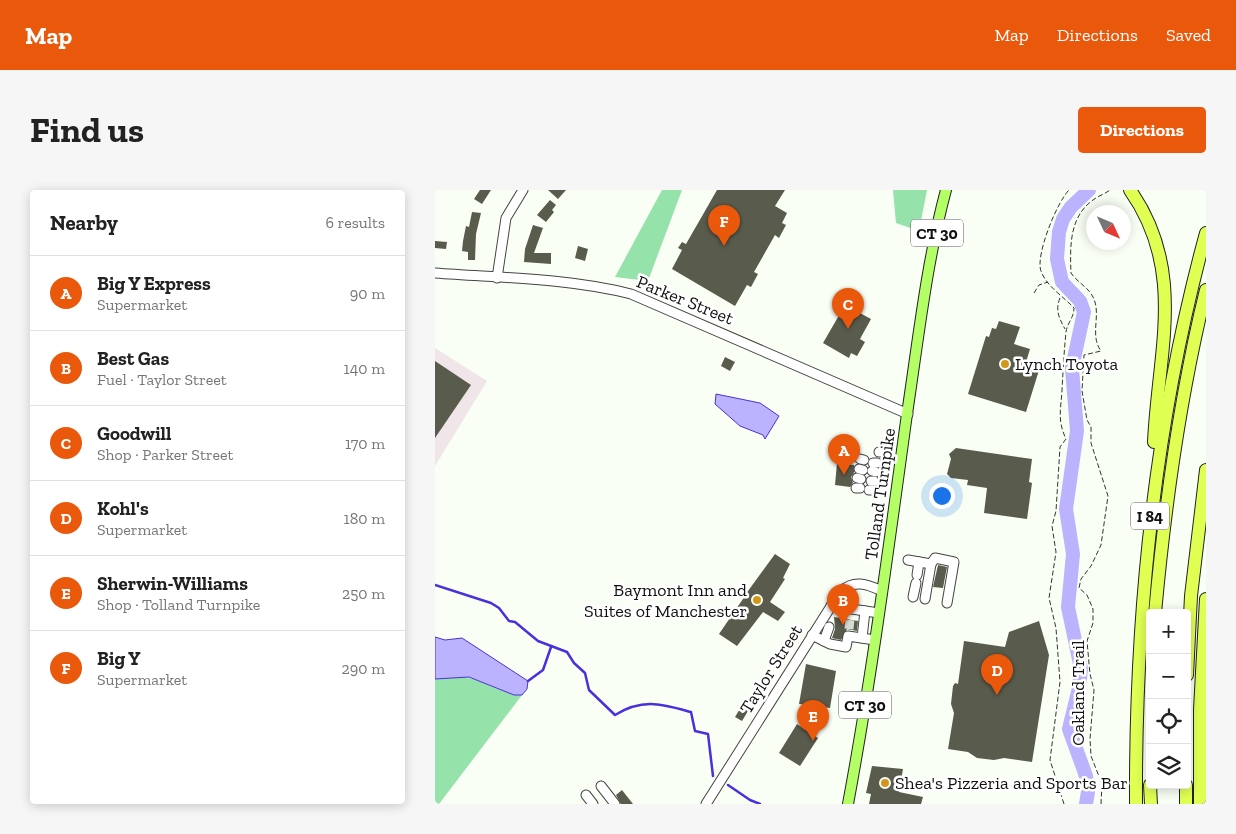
<!DOCTYPE html>
<html lang="en">
<head>
<meta charset="utf-8">
<style>
  body { margin:0; font-family:"Zilla Slab",serif; background:#f6f6f6; color:#222 }
  .controls { position:absolute; right:15px; bottom:15px; display:grid; overflow:hidden; border-radius:5px; box-shadow:0 2px 12px #0003 }
  .controls button { width:45px; height:45px; display:grid; place-items:center; padding:0; border:0; border-bottom:1px solid #e0e0e0; background:#fff; color:#222; font:25px sans-serif }
  .compass { position:absolute; left:651px; top:15px; width:45px; height:45px; border-radius:50%; background:#fff; box-shadow:0 2px 12px #0003; rotate:134deg }
  .you { position:absolute; left:506px; top:305px; width:18px; height:18px; margin:-12px; border:4px solid #fff; border-radius:50%; background:#1a73e8; box-shadow:0 0 0 8px #1a73e833 }
  .badge { display:grid; place-items:center; width:32px; height:32px; border-radius:50%; background:#ea580c; color:#fff; font-size:16px; font-weight:700 }
  .pin { position:absolute; translate:-50% -41px; filter:drop-shadow(0 1px 2px #0008) }
  .pin::after { content:''; position:absolute; top:26px; width:18px; height:15px; background:inherit; clip-path:polygon(0 0,100% 0,50% 100%) }
  .list { margin:0; padding:0; list-style:none }
  h2 { display:flex; justify-content:space-between; align-items:center; height:65px; margin:0; padding:0 20px; font-size:21px }
  h2 small { font-size:16px; font-weight:400; color:#767676 }
  .list li { display:grid; grid-template-columns:32px 1fr auto; gap:15px; align-items:center; box-sizing:border-box; height:75px; padding:0 20px; border-top:1px solid #e0e0e0 }
  .list b { display:block; font-size:19px; white-space:nowrap }
  .list p { margin:0; font-size:16px; white-space:nowrap; color:#767676 }
  .list em { font-size:16px; font-style:normal; color:#767676 }
  .icon { flex:none; width:28px; height:28px; fill:none; stroke:currentColor; stroke-width:2; stroke-linecap:round; stroke-linejoin:round }
  .map { position:relative; flex:none; width:771px; height:614px; overflow:hidden; border-radius:5px }
  header { display:flex; align-items:center; gap:30px; box-sizing:border-box; height:70px; padding:0 25px; background:#ea580c; color:#fff }
  header strong { font-size:24px }
  nav { display:flex; gap:28px; margin-inline-start:auto; font-size:18px }
  .intro { display:flex; align-items:center; justify-content:space-between; box-sizing:border-box; height:120px; padding:0 30px }
  h1 { margin:0; font-size:35px }
  .button { padding:12px 22px; border-radius:5px; background:#ea580c; color:#fff; font-size:18px; font-weight:700 }
  main { display:flex; gap:30px; padding:0 30px }
  aside { flex:1; background:#fff; border-radius:5px; box-shadow:0 2px 12px #0003 }
  .map>svg:first-child { display:block }
  .industrial { fill:#f0e5e9 }
  .forest { fill:#96e2ab }
  .water { fill:#bbb3fd; stroke:#4831dc }
  .lines { fill:none; stroke-linecap:round; stroke-linejoin:round }
  .stream { stroke:#4831dc; stroke-width:2.5 }
  .river { stroke:#bbb3fd; stroke-width:14 }
  .building { fill:#595b4c }
  .minor-tunnel { stroke:#d6dbd3; stroke-width:9; stroke-dasharray:9 4.5; stroke-linecap:butt }
  .minor-casing { stroke:#444; stroke-width:11 }
  .major-casing { stroke:#222; stroke-width:12 }
  .highway-casing { stroke:#222; stroke-width:14 }
  .path { stroke:#333; stroke-width:1; stroke-dasharray:5 2.5; stroke-linecap:butt }
  .minor { stroke:#fff; stroke-width:9 }
  .major { stroke:#b4ff65; stroke-width:10 }
  .highway { stroke:#dfff53; stroke-width:12 }
  .poi-dot { fill:#d29718; stroke:#fff; stroke-width:2 }
  .labels { text-anchor:middle; dominant-baseline:central; stroke-width:5; stroke-linejoin:round; paint-order:stroke }
  .shield { fill:#fff; stroke:#585858; stroke-width:1 }
  .shield-label { font-size:16px; font-weight:bold; fill:#111 }
  .street-label { font-size:18px; fill:#111; stroke:#fff }
  .poi-label { font-size:18px; fill:#111; stroke:#fff; text-anchor:start }
</style>
</head>
<body>
<header>
<strong>Map</strong>
<nav><a>Map</a><a>Directions</a><a>Saved</a></nav>
</header>
<div class="intro"><h1>Find us</h1><a class="button">Directions</a></div>
<main>
<aside>
<h2>Nearby<small>6 results</small></h2>
<ul class="list">
<li><span class="badge">A</span><div><b>Big Y Express</b><p>Supermarket</p></div><em>90 m</em></li>
<li><span class="badge">B</span><div><b>Best Gas</b><p>Fuel · Taylor Street</p></div><em>140 m</em></li>
<li><span class="badge">C</span><div><b>Goodwill</b><p>Shop · Parker Street</p></div><em>170 m</em></li>
<li><span class="badge">D</span><div><b>Kohl's</b><p>Supermarket</p></div><em>180 m</em></li>
<li><span class="badge">E</span><div><b>Sherwin-Williams</b><p>Shop · Tolland Turnpike</p></div><em>250 m</em></li>
<li><span class="badge">F</span><div><b>Big Y</b><p>Supermarket</p></div><em>290 m</em></li>
</ul>
</aside>
<div class="map">
<svg width="771" height="614" viewBox="0 0 771 614">
  <rect width="100%" height="100%" fill="#f9fff5"/>
  <path class="industrial" d="M0 158 52 191 0 276Z"/>
  <g class="forest">
    <path d="M227 0H247L213 91 180 87Z"/>
    <path d="M458 0H492L484 41 461 33Z"/>
    <path d="M24 486C47 488 65 504 87 505L4 614H0V489Z"/>
  </g>
  <g class="water">
    <path d="M281 204 325 213 344 226 330 249 328 245 305 236 280 214Z"/>
    <path d="M0 447 10 450 27 448 93 491 92 499 87 505H79L34 487 0 489Z"/>
  </g>
  <g class="lines">
    <g class="stream">
      <path d="M0 395 56 413 64 418 74 431 80 432 103 451 132 462 139 473 150 483 154 500 180 525C208 508 226 514 256 522L260 541 273 544 278 586"/>
      <path d="M93 491 108 480 116 457"/>
      <path d="M293 595 315 610 325 614"/>
    </g>
    <path class="river" d="M651 614 653 602 651 586 634 539 644 498 646 479 633 417 638 364 631 319 642 241 637 178 649 122 645 111 627 92 622 69 624 42 628 29 636 17 654 0"/>
  </g>
  <g class="building">
    <path d="M45 0H56L47 14 39 9Z"/>
    <path d="M113 0H131L123 9Z"/>
    <path d="M282 0H350L340 16 352 23 347 33 351 35 344 48 340 45 319 82 323 84 316 97 312 95 300 116 237 79 247 60 243 58 247 52 251 54Z"/>
    <path d="M115 10 121 15 117 20 119 22 111 32 102 25Z"/>
    <path d="M37 22 46 23 41 44 40 70H33V62L27 61 28 51 31 36 34 37Z"/>
    <path d="M98 35 108 38 99 63H116V74L89 72 90 59Z"/>
    <path d="M0 51 12 52 11 59 0 58Z"/>
    <path d="M143 56 153 59 150 71 140 68Z"/>
    <path d="M410 115 436 129 425 149 430 152 422 166 416 163 414 168 388 153Z"/>
    <path d="M564 131 585 137 579 154 595 159 591 172 605 177 591 222 533 204 551 146 554 147 557 138 561 139Z"/>
    <path d="M290 167 300 172 295 181 286 176Z"/>
    <path d="M0 171 36 195 0 248Z"/>
    <path d="M521 258 597 269 594 292 597 293 592 329 549 323 552 298 532 295 533 290 516 288 512 284 516 269 514 264Z"/>
    <path d="M402 273 419 275V283L416 287 418 293 415 297 400 295Z"/>
    <path d="M340 364 355 374 348 388 350 389 335 412 350 422 343 431 328 422 302 456 284 444 310 406 306 404 309 399 313 401Z"/>
    <path d="M503 375 512 377 508 398 498 397Z"/>
    <path d="M399 427 423 431 422 441 412 439 406 450 397 448 400 439Z"/>
    <path d="M604 431 614 465 597 572 569 568 559 570 542 568 533 562 513 559 519 523 516 514 518 496 520 493 523 494 529 451 570 457 574 442Z"/>
    <path d="M371 474 401 481 395 518 364 514Z"/>
    <path d="M306 517 313 521 307 531 300 527Z"/>
    <path d="M362 534 383 548 365 576 344 563Z"/>
    <path d="M437 576 468 579 464 602 488 607 486 614H434L436 604 431 603Z"/>
    <path d="M187 600 198 614H186L181 605Z"/>
  </g>
  <g class="lines">
    <path class="minor-tunnel" d="M414 439 415 429"/>
    <g class="minor-casing">
      <g id="minor">
        <path d="M0 83C65 88 133 88 196 104L473 224"/>
        <path d="M62 88 71 28 88 0"/>
        <path d="M444 262H446"/>
        <path d="M425 269 429 270"/>
        <path d="M438 273H442"/>
        <path d="M424 279 428 280"/>
        <path d="M437 281 441 282"/>
        <path d="M422 288 426 289"/>
        <path d="M436 291H439"/>
        <path d="M421 298H425"/>
        <path d="M434 300H438"/>
        <path d="M473 370 496 374 500 368 519 372 512 413"/>
        <path d="M482 385 484 372"/>
        <path d="M478 407 481 393"/>
        <path d="M490 409 496 374"/>
        <path d="M396 416 444 423"/>
        <path d="M377 445 395 454 411 457 413 446 440 450"/>
        <path d="M427 448 430 421"/>
        <path d="M389 451 394 437"/>
        <path d="M166 596 180 614"/>
        <path d="M151 605 158 614"/>
        <path d="M271 614 405 402C419 389 432 394 447 401"/>
      </g>
    </g>
    <g class="major-casing">
      <path id="major" d="M413 614C437 485 454 354 472 224 483 151 492 70 511 0"/>
    </g>
    <g class="highway-casing">
      <g id="highway">
        <path d="M695 0C752 81 723 162 719 252"/>
        <path d="M720 423C730 314 745 206 771 100"/>
        <path d="M752 485 756 406 771 280"/>
        <path d="M715 595 716 614"/>
        <path d="M751 595V614"/>
        <path d="M701 614C700 420 720 230 771 43"/>
        <path d="M765 614V519L771 409"/>
      </g>
    </g>
    <g class="path">
      <path d="M599 103 604 95 613 92"/>
      <path d="M625 108C620 120 624 128 630 139"/>
      <path d="M629 614 615 570 625 492 621 438 614 408 621 362 617 336 621 321 625 257 631 249C622 230 626 219 627 200 628 181 629 162 631 142 632 133 639 128 639 118 629 107 611 96 606 81 600 66 622 12 634 0"/>
      <path d="M666 614 667 594 656 566 655 549 659 500 655 484 652 451 658 433V419L652 405 644 398 646 389 656 376 666 355 673 306 656 253V237L652 230 647 201 649 165 666 161C654 144 667 125 658 107 654 98 642 92 636 83 635 57 634 27 658 10 663 6 670 4 675 0"/>
    </g>
    <use href="#minor" class="minor"/>
    <use href="#major" class="major"/>
    <use href="#highway" class="highway"/>
  </g>
  <g class="poi-dot">
    <circle cx="570" cy="174" r="5"/>
    <circle cx="322" cy="410" r="5"/>
    <circle cx="450" cy="593" r="5"/>
  </g>
  <g class="labels">
    <g class="shield">
      <rect x="476" y="29.5" width="52" height="27" rx="4"/>
      <rect x="696" y="312.5" width="38" height="27" rx="4"/>
      <rect x="404" y="501.5" width="52" height="27" rx="4"/>
    </g>
    <g class="shield-label">
      <text x="502" y="43">CT 30</text>
      <text x="715" y="326">I 84</text>
      <text x="430" y="515">CT 30</text>
    </g>
    <g class="street-label">
      <text transform="translate(250 110) rotate(22)">Parker Street</text>
      <text transform="translate(445 304) rotate(-82)">Tolland Turnpike</text>
      <text transform="translate(336 479) rotate(-58)">Taylor Street</text>
      <text transform="translate(643 503) rotate(-90)">Oakland Trail</text>
    </g>
    <g class="poi-label">
      <text x="580" y="174">Lynch Toyota</text>
      <text x="312" y="400" text-anchor="end">Baymont Inn and<tspan x="312" dy="21">Suites of Manchester</tspan></text>
      <text x="460" y="593">Shea's Pizzeria and Sports Bar</text>
    </g>
  </g>
</svg>
<div class="controls">
<button>+</button>
<button>−</button>
<button><svg class="icon" aria-label="locate" viewBox="0 0 24 24"><circle cx="12" cy="12" r="6"/><path d="M12 2v4M12 18v4M2 12h4M18 12h4"/></svg></button>
<button><svg class="icon" aria-label="layers" viewBox="0 0 24 24"><path d="M12 4l9 5-9 5-9-5zM3 14l9 5 9-5"/></svg></button>
</div>
<svg class="compass" viewBox="-18 -18 36 36"><path d="M0-13l5 13h-10z" fill="#e53935"/><path d="M0 13l5-13h-10z" fill="#767676"/></svg>
<div class="you"></div>
<div class="pin badge" style="left:409px;top:285px">A</div>
<div class="pin badge" style="left:408px;top:435px">B</div>
<div class="pin badge" style="left:413px;top:139px">C</div>
<div class="pin badge" style="left:562px;top:505px">D</div>
<div class="pin badge" style="left:378px;top:551px">E</div>
<div class="pin badge" style="left:289px;top:56px">F</div>
</div>
</main>
</body>
</html>
